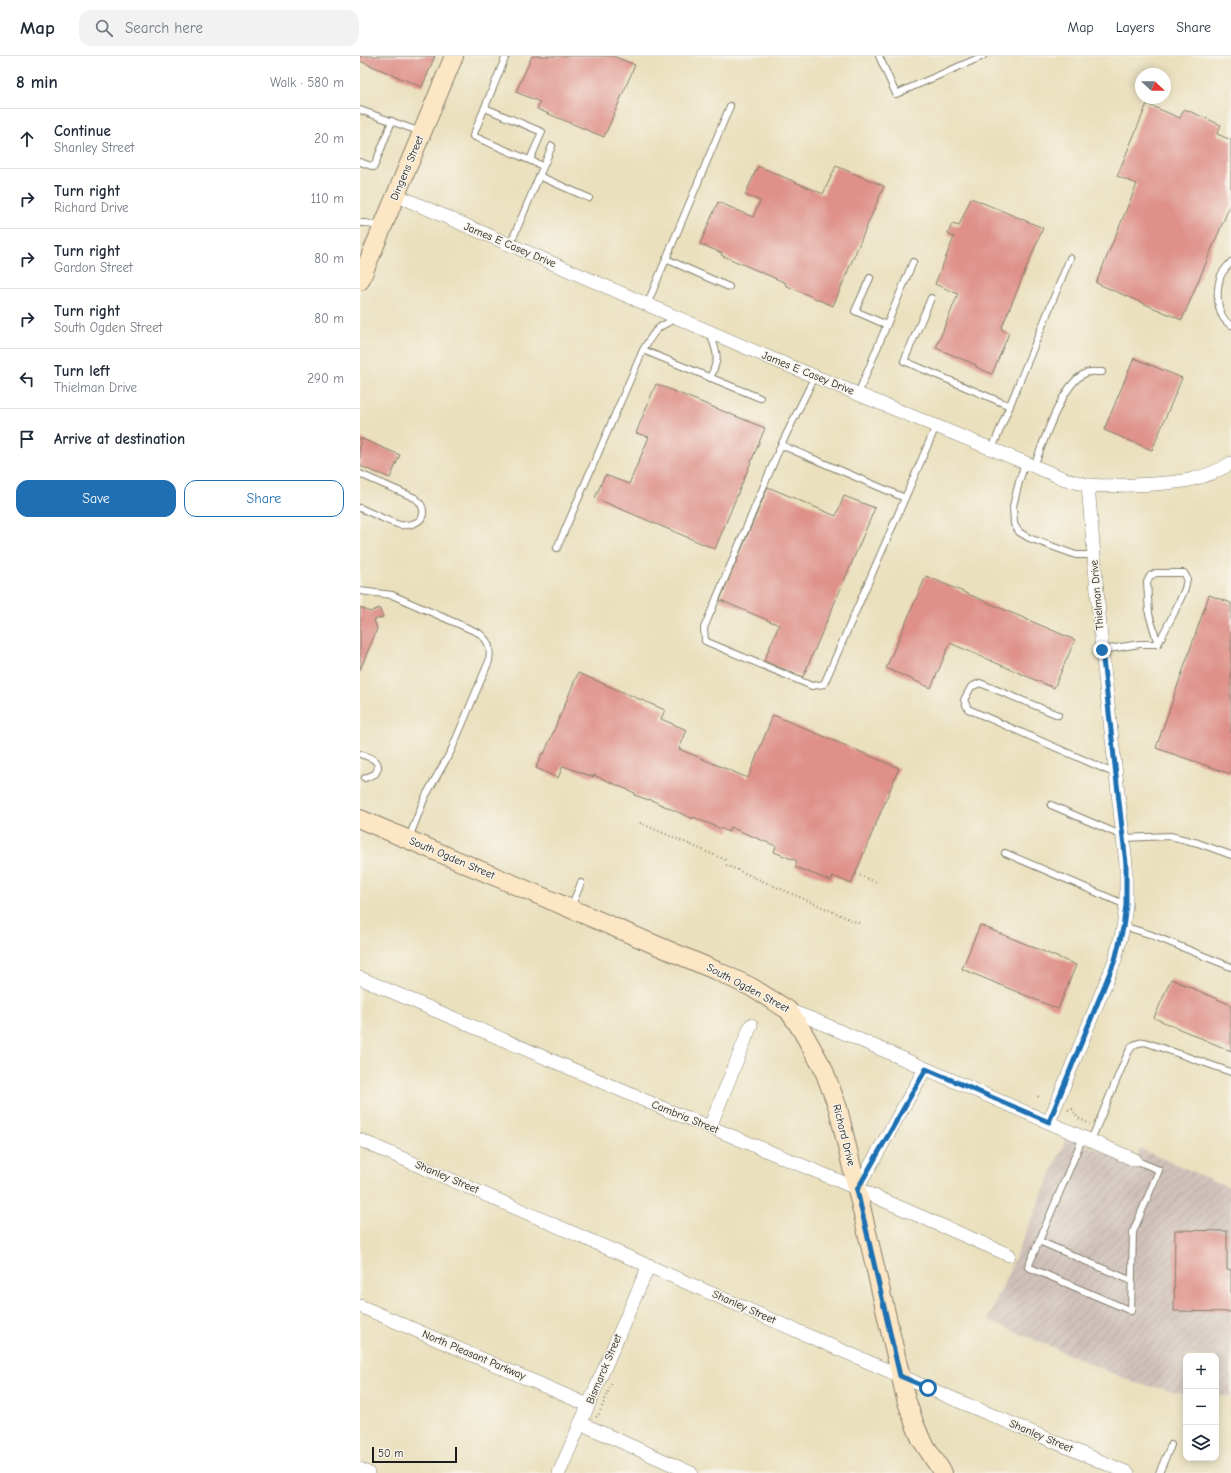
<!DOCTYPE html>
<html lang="en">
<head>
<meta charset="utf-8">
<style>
  body { margin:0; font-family:"Comic Neue",sans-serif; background:#f2f2f3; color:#1f2937 }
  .controls { position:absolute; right:12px; bottom:12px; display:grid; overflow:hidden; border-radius:8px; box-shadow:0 2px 10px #0003 }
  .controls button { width:36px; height:36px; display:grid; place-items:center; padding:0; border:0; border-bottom:1px solid #e0e1e3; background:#fff; color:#1f2937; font:20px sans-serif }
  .compass { position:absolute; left:775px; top:12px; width:36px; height:36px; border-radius:50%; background:#fff; box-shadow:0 2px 10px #0003; rotate:112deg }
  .scale { position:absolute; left:12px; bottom:10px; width:85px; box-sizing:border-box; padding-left:4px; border:2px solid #1c1c1c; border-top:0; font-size:11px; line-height:14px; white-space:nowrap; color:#1c1c1c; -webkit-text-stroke:3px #f7f3e8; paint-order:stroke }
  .stop { position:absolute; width:12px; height:12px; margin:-9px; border:3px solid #1f6fb2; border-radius:50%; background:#fff }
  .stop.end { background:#1f6fb2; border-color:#fff; box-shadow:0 1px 4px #0008 }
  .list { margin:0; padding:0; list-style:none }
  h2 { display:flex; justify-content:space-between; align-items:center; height:52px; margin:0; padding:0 16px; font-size:17px }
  h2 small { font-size:13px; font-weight:400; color:#747a83 }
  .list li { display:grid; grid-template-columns:26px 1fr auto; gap:12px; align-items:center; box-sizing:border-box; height:60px; padding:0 16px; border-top:1px solid #e0e1e3 }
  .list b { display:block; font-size:15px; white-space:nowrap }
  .list p { margin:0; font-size:13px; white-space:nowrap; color:#747a83 }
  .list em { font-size:13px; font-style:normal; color:#747a83 }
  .actions { display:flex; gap:8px; padding:12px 16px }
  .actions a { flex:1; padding:9px 0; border:1px solid #1f6fb2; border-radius:12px; text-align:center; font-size:14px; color:#1f6fb2 }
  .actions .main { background:#1f6fb2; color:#fff }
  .icon { flex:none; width:22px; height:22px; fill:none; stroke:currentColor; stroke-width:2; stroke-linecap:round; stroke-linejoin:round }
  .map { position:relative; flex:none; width:871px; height:1417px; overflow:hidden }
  header { display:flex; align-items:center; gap:24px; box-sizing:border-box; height:56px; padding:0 20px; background:#fff; border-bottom:1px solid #e0e1e3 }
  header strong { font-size:19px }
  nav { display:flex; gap:22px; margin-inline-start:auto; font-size:14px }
  .search { width:280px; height:36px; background:#f2f2f3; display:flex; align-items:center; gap:10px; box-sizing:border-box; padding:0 14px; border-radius:12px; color:#747a83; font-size:15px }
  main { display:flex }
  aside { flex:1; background:#fff }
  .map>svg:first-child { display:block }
  .industrial { fill:url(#industrial-furrows) }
  .building { fill:#de9089 }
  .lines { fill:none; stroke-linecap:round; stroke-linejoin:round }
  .lane-casing { stroke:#837e6c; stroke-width:8 }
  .street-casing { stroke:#837e6c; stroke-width:14 }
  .secondary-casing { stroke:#837e6c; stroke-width:20 }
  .path { stroke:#837e6c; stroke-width:2; stroke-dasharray:1 3; stroke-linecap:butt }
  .lane { stroke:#fff; stroke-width:6 }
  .street { stroke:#fff; stroke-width:13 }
  .secondary { stroke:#fce6c4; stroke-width:18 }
  .route { stroke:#1f6fb2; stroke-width:5 }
  .labels { text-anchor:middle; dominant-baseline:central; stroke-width:3; stroke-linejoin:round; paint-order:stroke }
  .street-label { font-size:11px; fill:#1c1c1c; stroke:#f7f3e8 }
</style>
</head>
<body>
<header>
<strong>Map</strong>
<div class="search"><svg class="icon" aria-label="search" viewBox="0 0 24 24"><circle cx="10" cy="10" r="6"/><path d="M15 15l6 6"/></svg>Search here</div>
<nav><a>Map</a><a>Layers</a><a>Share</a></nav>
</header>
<main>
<aside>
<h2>8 min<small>Walk · 580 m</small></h2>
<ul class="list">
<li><svg class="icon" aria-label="ahead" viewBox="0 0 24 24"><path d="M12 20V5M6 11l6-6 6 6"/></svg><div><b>Continue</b><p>Shanley Street</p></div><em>20 m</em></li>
<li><svg class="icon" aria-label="right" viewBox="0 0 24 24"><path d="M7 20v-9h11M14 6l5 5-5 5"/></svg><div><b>Turn right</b><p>Richard Drive</p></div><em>110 m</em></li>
<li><svg class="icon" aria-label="right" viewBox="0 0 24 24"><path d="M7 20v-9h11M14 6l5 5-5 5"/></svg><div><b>Turn right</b><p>Gardon Street</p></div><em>80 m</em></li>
<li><svg class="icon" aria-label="right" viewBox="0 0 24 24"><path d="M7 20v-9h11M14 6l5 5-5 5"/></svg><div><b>Turn right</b><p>South Ogden Street</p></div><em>80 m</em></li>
<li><svg class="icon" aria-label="left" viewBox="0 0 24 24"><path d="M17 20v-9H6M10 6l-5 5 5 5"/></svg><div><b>Turn left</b><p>Thielman Drive</p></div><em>290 m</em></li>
<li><svg class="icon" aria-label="arrive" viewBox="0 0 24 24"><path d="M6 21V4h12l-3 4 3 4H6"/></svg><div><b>Arrive at destination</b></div></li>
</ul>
<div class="actions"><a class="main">Save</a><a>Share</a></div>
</aside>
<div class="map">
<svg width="871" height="1417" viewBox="0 0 871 1417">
  <defs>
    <pattern id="industrial-furrows" width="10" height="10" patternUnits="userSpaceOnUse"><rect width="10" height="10" fill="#cfc1ba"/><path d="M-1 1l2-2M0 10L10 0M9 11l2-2" fill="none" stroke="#b1a59f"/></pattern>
  </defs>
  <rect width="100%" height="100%" fill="#f7f3e8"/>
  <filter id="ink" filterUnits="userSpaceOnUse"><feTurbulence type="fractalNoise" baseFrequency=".025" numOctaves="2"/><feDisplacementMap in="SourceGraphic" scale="8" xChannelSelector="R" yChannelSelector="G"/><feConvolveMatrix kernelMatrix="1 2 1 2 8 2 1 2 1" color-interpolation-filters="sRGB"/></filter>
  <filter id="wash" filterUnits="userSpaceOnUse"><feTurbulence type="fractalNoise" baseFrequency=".012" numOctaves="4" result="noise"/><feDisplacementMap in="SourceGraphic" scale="16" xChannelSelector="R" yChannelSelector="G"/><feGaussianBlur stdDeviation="0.9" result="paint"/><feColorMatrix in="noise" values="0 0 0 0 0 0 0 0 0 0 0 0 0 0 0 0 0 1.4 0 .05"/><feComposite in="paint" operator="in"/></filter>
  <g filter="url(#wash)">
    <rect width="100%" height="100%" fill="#eae0bd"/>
    <path class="industrial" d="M707 1081 773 1109 780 1093 871 1132V1340H856V1300H826V1338L775 1327 628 1264Z"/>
    <g id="blocks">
      <g class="building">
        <path d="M0 0H75L62 31 0 5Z"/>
        <path d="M172 0H253L275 9 244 81 177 53 180 46 156 36Z"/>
        <path d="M787 48 820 62 824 53 843 61 861 69 857 78 871 84V147L822 264 736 227 777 128 757 120Z"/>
        <path d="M398 110 463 138 476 110 524 130 473 250 425 229 426 227 361 199 362 197 340 188 358 146 393 161 400 145 385 139Z"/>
        <path d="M611 142 683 172 641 273 649 277 632 318 616 311V309L576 292 598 238 575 228 594 181 588 178 592 168 599 170Z"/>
        <path d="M774 302 822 322 792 394 744 374Z"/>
        <path d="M296 328 405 372 355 493 235 442 245 419 269 428 289 381 276 377Z"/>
        <path d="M0 382 40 399 30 422 0 410Z"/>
        <path d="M408 431 476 460 484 440 515 452 443 621 404 605 419 569 360 544Z"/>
        <path d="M566 520 715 584 694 632 590 587 571 632 526 612Z"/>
        <path d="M849 539 871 547V718L796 692Z"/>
        <path d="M0 551 10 556 19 552 23 561 14 564 17 573 0 614Z"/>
        <path d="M218 617 305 654 301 663 327 674 319 693 388 722 413 659 539 712 491 828 473 820 471 825 435 811 437 805 414 796 416 790 370 771 369 776 333 761V763L289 743V744L274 739 275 737 234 719 233 721 203 710 198 722 176 712 182 697 184 698Z"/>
        <path d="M620 869 716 909 698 953 602 913Z"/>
        <path d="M811 923 871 949V995L794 962Z"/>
        <path d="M815 1174 867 1175V1214H871V1256L814 1255Z"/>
      </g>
    </g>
  </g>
  <g filter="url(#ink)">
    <use href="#blocks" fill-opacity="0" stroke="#837e6c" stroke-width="1"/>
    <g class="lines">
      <g class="lane-casing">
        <g id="lane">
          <path d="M146 0 113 80 183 110"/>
          <path d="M519 0 536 38 623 0"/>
          <path d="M125 52 182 76 170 104"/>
          <path d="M0 54 61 76"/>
          <path d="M0 106 14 111 32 65"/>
          <path d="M179 120 229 142"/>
          <path d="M0 167H6L20 171"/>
          <path d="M150 189 192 90"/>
          <path d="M306 203 370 50"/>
          <path d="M871 206C867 211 862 215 860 222 856 236 856 261 871 269"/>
          <path d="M510 222 495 255 527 269"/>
          <path d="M571 242 544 305 650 350"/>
          <path d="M287 249 306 203 369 231"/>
          <path d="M283 294C294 276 296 270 317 263"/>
          <path d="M455 320 421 389 545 442 576 370"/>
          <path d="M350 322C360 300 358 300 350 277"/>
          <path d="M498 338 553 206"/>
          <path d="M421 389 344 572 345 585 452 630 464 628 545 442"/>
          <path d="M632 393 710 202"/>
          <path d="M665 407 659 426 653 450 654 468 659 476 669 482 716 499H734"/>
          <path d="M674 410C684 386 702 326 726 317 730 315 737 316 742 316"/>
          <path d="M0 418 55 442C60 446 64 451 63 458 62 467 48 470 40 469 29 466 12 457 0 452"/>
          <path d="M197 492 283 294 400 342"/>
          <path d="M0 535 32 539 119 577C129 585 131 592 129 605L91 695 65 741 49 782"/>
          <path d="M742 594 780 588H798L789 558 787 526 790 520 796 517H824L827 522 825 533 814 557 798 588"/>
          <path d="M698 659 620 627 611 631 604 644 608 653 756 718"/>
          <path d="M0 698C10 701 24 705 15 718L5 722"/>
          <path d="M691 749 763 780"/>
          <path d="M763 782 810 780 838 787 871 799"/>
          <path d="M645 797 766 849"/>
          <path d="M211 851 221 827"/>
          <path d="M763 870 789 878 871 911"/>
          <path d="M723 1081 668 1211 771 1255 773 1176 799 1114 775 1104"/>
          <path d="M731 1084 768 997C772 989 775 987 785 986L871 1016"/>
          <path d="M679 1185 772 1225"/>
          <path d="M799 1417 811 1389"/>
        </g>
      </g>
      <g class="street-casing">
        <g id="street">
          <path d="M36 139 410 302 705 423C713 425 721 428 729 429 744 431 759 429 774 429 809 427 841 427 871 407"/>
          <path d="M0 922 307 1054 350 1071 477 1124 649 1199"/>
          <path d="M428 954 452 963 775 1104"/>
          <path d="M689 1066 755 904 763 872 766 849V808L742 594 728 429"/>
          <path d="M350 1071 391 969"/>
          <path d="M0 1084 568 1332 768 1417"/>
          <path d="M497 1133 565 1013"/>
          <path d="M0 1250 228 1349"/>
          <path d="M220 1367 331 1417"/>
          <path d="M0 1413 8 1417"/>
          <path d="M199 1417 289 1209"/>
        </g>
      </g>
      <g class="secondary-casing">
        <g id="secondary">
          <path d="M0 225 94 0"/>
          <path d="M0 763 357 915 391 931 428 954 441 973 463 1012 478 1052 546 1343 555 1369 561 1383 583 1417"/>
        </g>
      </g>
      <g class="path">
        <path d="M280 767 368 805"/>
        <path d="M366 809 501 868"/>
        <path d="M496 818 518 827"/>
        <path d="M678 1040 680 1043"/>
        <path d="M708 1054 712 1053 718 1062 730 1068"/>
        <path d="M236 1361 238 1360 252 1327"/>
      </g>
      <use href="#lane" class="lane"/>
      <use href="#street" class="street"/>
      <use href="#secondary" class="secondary"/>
    </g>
  </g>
  <g class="lines" filter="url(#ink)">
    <path class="route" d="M568 1332 540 1320 497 1134 566 1013 689 1066 755 904 763 872 766 849V808L742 594"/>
  </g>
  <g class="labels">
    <g class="street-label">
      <text transform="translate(47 112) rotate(-67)">Dingens Street</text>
      <text transform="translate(150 189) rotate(23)">James E Casey Drive</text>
      <text transform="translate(448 317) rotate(22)">James E Casey Drive</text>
      <text transform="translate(737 539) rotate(-95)">Thielman Drive</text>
      <text transform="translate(92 802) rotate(23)">South Ogden Street</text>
      <text transform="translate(388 932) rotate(28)">South Ogden Street</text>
      <text transform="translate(325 1061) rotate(22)">Cambria Street</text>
      <text transform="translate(484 1079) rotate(76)">Richard Drive</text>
      <text transform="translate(87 1121) rotate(23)">Shanley Street</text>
      <text transform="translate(384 1251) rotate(24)">Shanley Street</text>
      <text transform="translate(114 1299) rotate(23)">North Pleasant Parkway</text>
      <text transform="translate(244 1313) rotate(-67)">Bismarck Street</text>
      <text transform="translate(681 1380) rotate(23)">Shanley Street</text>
    </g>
  </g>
</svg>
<div class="controls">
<button>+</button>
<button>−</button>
<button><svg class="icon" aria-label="layers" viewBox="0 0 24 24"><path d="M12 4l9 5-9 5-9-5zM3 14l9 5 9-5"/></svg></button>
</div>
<svg class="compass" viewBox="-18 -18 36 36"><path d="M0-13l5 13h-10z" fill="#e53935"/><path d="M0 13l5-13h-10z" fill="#747a83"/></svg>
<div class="scale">50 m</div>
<div class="stop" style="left:568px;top:1332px"></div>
<div class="stop end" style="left:742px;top:594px"></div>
</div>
</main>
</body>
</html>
